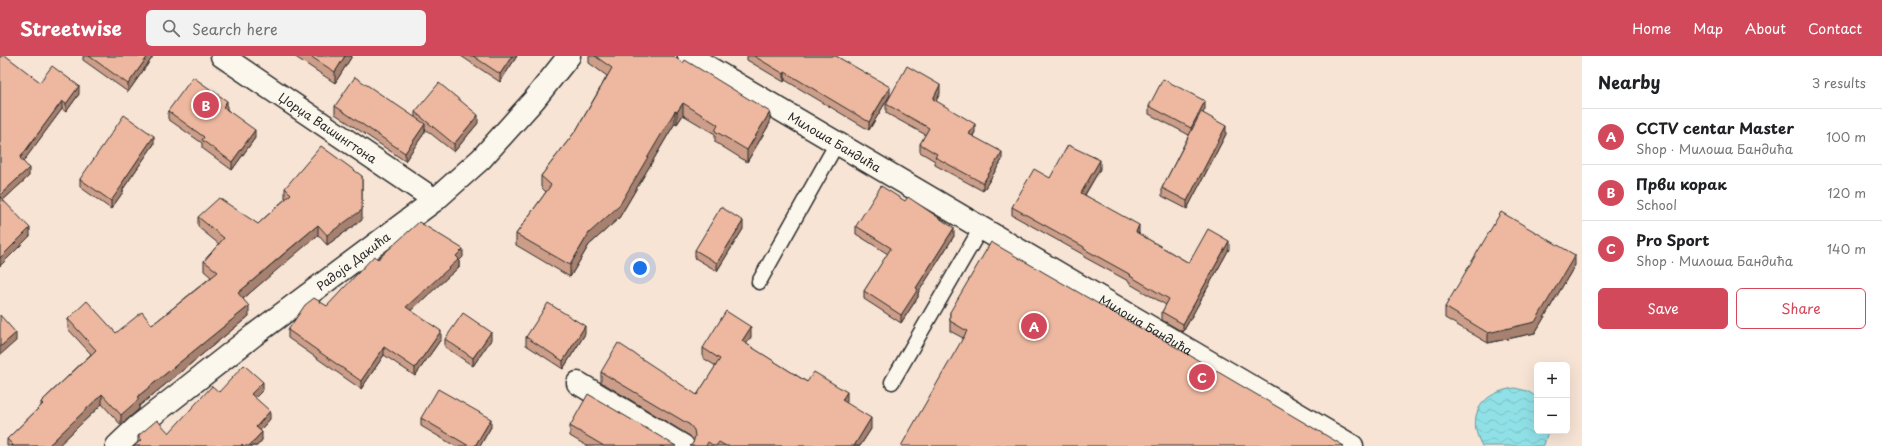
<!DOCTYPE html>
<html lang="en">
<head>
<meta charset="utf-8">
<style>
  body { margin:0; font-family:"Playpen Sans",sans-serif; background:#f2f2f2; color:#202124 }
  .controls { position:absolute; right:12px; bottom:12px; display:grid; overflow:hidden; border-radius:6px; box-shadow:0 4px 16px #0002 }
  .controls button { width:36px; height:36px; display:grid; place-items:center; padding:0; border:0; border-bottom:1px solid #e0e0e0; background:#fff; color:#202124; font:20px sans-serif }
  .you { position:absolute; left:640px; top:212px; width:14px; height:14px; margin:-10px; border:3px solid #fff; border-radius:50%; background:#1a73e8; box-shadow:0 0 0 6px #1a73e833 }
  .badge { display:grid; place-items:center; width:26px; height:26px; border-radius:50%; background:#d1495b; color:#fff; font-size:13px; font-weight:700 }
  .pin { position:absolute; translate:-50% -50%; border:2px solid #fff; box-shadow:0 1px 4px #0006 }
  .list { margin:0; padding:0; list-style:none }
  h2 { display:flex; justify-content:space-between; align-items:center; height:52px; margin:0; padding:0 16px; font-size:17px }
  h2 small { font-size:13px; font-weight:400; color:#757577 }
  .list li { display:grid; grid-template-columns:26px 1fr auto; gap:12px; align-items:center; box-sizing:border-box; height:56px; padding:0 16px; border-top:1px solid #e0e0e0 }
  .list b { display:block; font-size:15px; white-space:nowrap }
  .list p { margin:0; font-size:13px; white-space:nowrap; color:#757577 }
  .list em { font-size:13px; font-style:normal; color:#757577 }
  .actions { display:flex; gap:8px; padding:12px 16px }
  .actions a { flex:1; padding:9px 0; border:1px solid #d1495b; border-radius:6px; text-align:center; font-size:14px; color:#d1495b }
  .actions .main { background:#d1495b; color:#fff }
  .icon { flex:none; width:22px; height:22px; fill:none; stroke:currentColor; stroke-width:2; stroke-linecap:round; stroke-linejoin:round }
  .map { position:relative; flex:none; width:1582px; height:390px; overflow:hidden }
  header { display:flex; align-items:center; gap:24px; box-sizing:border-box; height:56px; padding:0 20px; background:#d1495b; color:#fff }
  header strong { font-size:19px }
  nav { display:flex; gap:22px; margin-inline-start:auto; font-size:14px }
  .search { width:280px; height:36px; background:#f2f2f2; display:flex; align-items:center; gap:10px; box-sizing:border-box; padding:0 14px; border-radius:6px; color:#757577; font-size:15px }
  main { display:flex }
  aside { flex:1; background:#fff }
  .map>svg:first-child { display:block }
  .water { fill:url(#water-waves); stroke:#68989c }
  .lines { fill:none; stroke-linecap:round; stroke-linejoin:round }
  .service-casing { stroke:#2b2b2b; stroke-width:17 }
  .minor-casing { stroke:#2b2b2b; stroke-width:25 }
  .service { stroke:#fbf7ec; stroke-width:14 }
  .minor { stroke:#fbf7ec; stroke-width:22 }
  .wall { fill:#cc9e89; stroke:#2b2b2b }
  .shaded-wall { fill:#a6816f; stroke:#2b2b2b }
  .building { fill:#edb89f; stroke:#2b2b2b }
  .labels { text-anchor:middle; dominant-baseline:central; stroke-width:3.5; stroke-linejoin:round; paint-order:stroke }
  .street-label { font-size:12px; fill:#2b2b2b; stroke:#fbf7ec }
</style>
</head>
<body>
<header>
<strong>Streetwise</strong>
<div class="search"><svg class="icon" aria-label="search" viewBox="0 0 24 24"><circle cx="10" cy="10" r="6"/><path d="M15 15l6 6"/></svg>Search here</div>
<nav><a>Home</a><a>Map</a><a>About</a><a>Contact</a></nav>
</header>
<main>
<div class="map">
<svg width="1582" height="390" viewBox="0 0 1582 390">
  <defs>
    <pattern id="water-waves" width="16" height="10" patternUnits="userSpaceOnUse"><rect width="16" height="10" fill="#90e1e7"/><path d="M0 5q4-4 8 0t8 0" fill="none" stroke="#7cc1c6"/></pattern>
  </defs>
  <rect width="100%" height="100%" fill="#f7e4d5"/>
  <filter id="ink" filterUnits="userSpaceOnUse"><feTurbulence type="fractalNoise" baseFrequency=".025" numOctaves="2"/><feDisplacementMap in="SourceGraphic" scale="8" xChannelSelector="R" yChannelSelector="G"/><feConvolveMatrix kernelMatrix="1 2 1 2 8 2 1 2 1" color-interpolation-filters="sRGB"/></filter>
  <g filter="url(#ink)">
    <path class="water" d="M1515 332 1527 335 1537 341V375H1548L1544 389 1542 390H1482C1465 359 1482 336 1515 332Z"/>
    <g class="lines">
      <g class="service-casing">
        <g id="service">
          <path d="M759 226 837 87"/>
          <path d="M892 326 981 172"/>
        </g>
      </g>
      <g class="minor-casing">
        <g id="minor">
          <path id="s1" d="M222 0 435 144"/>
          <path id="s2" d="M689 0 1352 390"/>
          <path d="M578 327 683 390"/>
          <path id="s3" d="M117 390 137 371 254 279 435 144 481 103 534 44 569 0"/>
        </g>
      </g>
      <use href="#service" class="service"/>
      <use href="#minor" class="minor"/>
    </g>
    <g class="wall">
      <path d="M0 0 40 26 79 38 66 56 62 53 23 105 29 120 3 144 30 180 0 210Z"/>
      <path d="M83 0H152V2L128 36 83 4Z"/>
      <path d="M294 0H352L335 27Z"/>
      <path d="M461 0H517L500 26Z"/>
      <path d="M589 0H673L770 67 747 106 715 86V78L683 59 677 68 675 67 619 162 589 189 570 221 516 189V178L546 136 541 131V120L577 73 607 20 589 7Z"/>
      <path d="M747 0H836L890 39 869 74 785 24 784 26 747 4Z"/>
      <path d="M940 37 936 45 975 76 973 80 1002 104 983 135 935 109V105L920 96V88L926 79 886 57V48Z"/>
      <path d="M335 50 415 61V56L478 67 454 96 425 73V76L405 105 335 58Z"/>
      <path d="M1149 50 1205 53 1202 57 1226 78 1187 153 1162 140V132L1189 79 1149 58Z"/>
      <path d="M227 53 255 82 232 114 202 92V87L168 63V55Z"/>
      <path d="M154 88 123 133V136L111 153 80 131V123Z"/>
      <path d="M1100 113 1085 139 1139 177V178L1189 207 1229 193 1183 276 1162 264V256L1166 249 1130 228V226L1084 201V199L1012 159V151L1050 122Z"/>
      <path d="M285 132 362 164 327 189 318 179 287 204 243 243 249 260 139 350V353L121 369 102 348 58 390H7V383L41 350V346L91 298 68 273V263L116 277 152 269 211 221 204 215V205L219 188 198 171V161L258 168 286 142H285Z"/>
      <path d="M856 170 954 180 918 237V241L901 267 864 243V235L888 198 856 178Z"/>
      <path d="M743 173 717 215 695 202V194Z"/>
      <path d="M463 201 459 205V211L411 254 441 283 415 320 384 299 361 333 288 282V274L327 250 378 203Z"/>
      <path d="M1575 209 1535 277 1488 287 1445 262V251Z"/>
      <path d="M950 256 1344 390 963 282 950 275Z"/>
      <path d="M585 278 563 313 526 289V281Z"/>
      <path d="M751 281 746 288 807 326 847 346 846 347 871 373 860 390H690L693 387 694 385 690 380 601 326V316L697 339 716 310 703 302V292Z"/>
      <path d="M445 283 491 284 473 310 445 291Z"/>
      <path d="M263 334 255 342 270 363 260 374 262 384 257 390H134L138 387V380L169 377 219 336Z"/>
      <path d="M421 362 491 371 480 390H455L421 370Z"/>
      <path d="M570 370 676 390H587L570 380Z"/>
    </g>
    <g class="shaded-wall">
      <path d="M148 0H152V2L128 36V28Z"/>
      <path d="M345 0H352L335 27V16Z"/>
      <path d="M512 0H517L500 26V18Z"/>
      <path d="M785 16V24L784 26V18Z"/>
      <path d="M940 29V37L933 51V43Z"/>
      <path d="M79 30V38L66 56V48Z"/>
      <path d="M890 31V39L869 74V66Z"/>
      <path d="M62 45V53L20 110V102Z"/>
      <path d="M227 45V53L223 59V51Z"/>
      <path d="M1205 45V53L1191 80V72Z"/>
      <path d="M683 47V59L677 68V56Z"/>
      <path d="M675 55V67L619 162 589 189 570 221V209L589 177Z"/>
      <path d="M770 56V67L747 106V94Z"/>
      <path d="M478 59V67L454 96V88Z"/>
      <path d="M425 68V76L405 105V97Z"/>
      <path d="M975 68V76L969 86V78Z"/>
      <path d="M1226 70V78L1187 153V145Z"/>
      <path d="M255 74V82L232 114V106Z"/>
      <path d="M154 80V88L123 133V136L111 153V145L122 127Z"/>
      <path d="M1002 96V104L983 135V127Z"/>
      <path d="M1100 104V113L1081 145V137Z"/>
      <path d="M29 112V120L0 147V139Z"/>
      <path d="M362 120V164L327 189V179Z"/>
      <path d="M743 165V173L717 215V207Z"/>
      <path d="M318 169V179L238 247V237Z"/>
      <path d="M1139 169V177L1136 184V176Z"/>
      <path d="M30 172V180L0 210V202Z"/>
      <path d="M954 172V180L918 237V241L901 267V259L916 232Z"/>
      <path d="M1229 185V193L1183 276V268Z"/>
      <path d="M463 193V201L459 205V211L406 259V251L456 200Z"/>
      <path d="M1575 199V209L1535 277 1488 287V277Z"/>
      <path d="M249 250V260L139 350V353L121 369V359L137 341Z"/>
      <path d="M585 270V278L563 313V305Z"/>
      <path d="M751 271V281L742 295V285Z"/>
      <path d="M441 275V283L415 320V312Z"/>
      <path d="M491 276V284L473 310V302Z"/>
      <path d="M16 277V285L0 299V291Z"/>
      <path d="M384 291V299L361 333V325Z"/>
      <path d="M263 326V334L251 346V338Z"/>
      <path d="M847 336V346L842 354V344Z"/>
      <path d="M102 338V348L58 390H48Z"/>
      <path d="M270 355V363L256 379V371Z"/>
      <path d="M871 362V373L860 390H854Z"/>
      <path d="M491 363V371L480 390H475Z"/>
      <path d="M262 376V384L257 390H249Z"/>
    </g>
    <g class="building">
      <path d="M0 0H6L40 26 52 10 79 30 66 48 62 45 20 102 29 112 0 139Z"/>
      <path d="M89 0H148L128 28Z"/>
      <path d="M310 0H345L335 16Z"/>
      <path d="M473 0H512L500 18Z"/>
      <path d="M595 0H673L683 7 685 4 770 56 747 94 715 75 718 69 683 47 677 56 675 55 619 150 589 177 570 209 516 178 551 129 541 120 577 73 612 12Z"/>
      <path d="M754 0H836L890 31 869 66 785 16 784 18Z"/>
      <path d="M907 10 940 29 933 43 975 68 969 78 1002 96 983 127 935 101 937 98 920 88 929 72 886 48Z"/>
      <path d="M193 21 227 45 223 51 255 74 232 106 202 84 204 81 168 55Z"/>
      <path d="M355 21 425 68 405 97 335 50Z"/>
      <path d="M1163 23 1205 45 1191 72 1149 50Z"/>
      <path d="M439 27 478 59 454 88 415 56Z"/>
      <path d="M1201 56 1226 70 1187 145 1162 132Z"/>
      <path d="M124 59 154 80 122 127 123 128 111 145 80 123Z"/>
      <path d="M1068 89 1100 104 1081 137 1139 169 1136 176 1189 207 1208 173 1229 185 1183 268 1162 256 1169 243 1130 220 1131 219 1084 193V191L1012 151 1034 113 1050 122Z"/>
      <path d="M321 90 362 120V154L327 179 318 169 287 195 238 237 249 250 137 341 139 343 121 359 102 338 48 390H12L13 389 7 383 43 348 41 346 96 294 68 263 87 245 116 277 142 256 152 269 218 216 204 205 224 182 198 161 219 142 258 168 291 138 285 132Z"/>
      <path d="M881 130 905 145 908 141 954 172 916 232 918 233 901 259 864 235 891 192 856 170Z"/>
      <path d="M0 141 30 172 0 202Z"/>
      <path d="M721 151 743 165 717 207 695 194Z"/>
      <path d="M1501 156 1575 199 1535 266 1488 277 1445 251Z"/>
      <path d="M419 166 463 193 456 200 459 203 406 251 441 275 415 312 384 291 361 325 288 274 305 249 314 242 327 250 374 200 378 203Z"/>
      <path d="M991 186 1149 277 1150 276 1344 390H901L967 275 950 265V256Z"/>
      <path d="M548 247 585 270 563 305 526 281Z"/>
      <path d="M726 255 751 271 742 285 807 326 814 316 847 336 842 344 871 362 854 390H726L719 386 716 390H714L708 386 706 390H690L693 387 695 380 694 374 690 369 601 316 618 287 697 339 720 303 703 292Z"/>
      <path d="M463 257 491 276 473 302 445 283Z"/>
      <path d="M0 259 16 277 0 291Z"/>
      <path d="M244 309 263 326 251 338 270 355 256 371 262 376 249 390H244L242 388 241 390H134L141 384 138 380 157 364 169 377 212 330 219 336Z"/>
      <path d="M438 333 491 363 475 390H469L421 362Z"/>
      <path d="M588 338 676 390H604L570 370Z"/>
    </g>
  </g>
  <g class="labels">
    <g class="street-label">
      <text stroke="none"><textPath href="#s1" startOffset="128">Џорџа Вашингтона</textPath></text>
      <text stroke="none"><textPath href="#s2" startOffset="169">Милоша Бандића</textPath></text>
      <text stroke="none"><textPath href="#s3" startOffset="300">Радоја Дакића</textPath></text>
      <text stroke="none"><textPath href="#s2" startOffset="530">Милоша Бандића</textPath></text>
    </g>
  </g>
</svg>
<div class="controls">
<button>+</button>
<button>−</button>
</div>
<div class="you"></div>
<div class="pin badge" style="left:1034px;top:270px">A</div>
<div class="pin badge" style="left:206px;top:49px">B</div>
<div class="pin badge" style="left:1202px;top:321px">C</div>
</div>
<aside>
<h2>Nearby<small>3 results</small></h2>
<ul class="list">
<li><span class="badge">A</span><div><b>CCTV centar Master</b><p>Shop · Милоша Бандића</p></div><em>100 m</em></li>
<li><span class="badge">B</span><div><b>Први корак</b><p>School</p></div><em>120 m</em></li>
<li><span class="badge">C</span><div><b>Pro Sport</b><p>Shop · Милоша Бандића</p></div><em>140 m</em></li>
</ul>
<div class="actions"><a class="main">Save</a><a>Share</a></div>
</aside>
</main>
</body>
</html>
